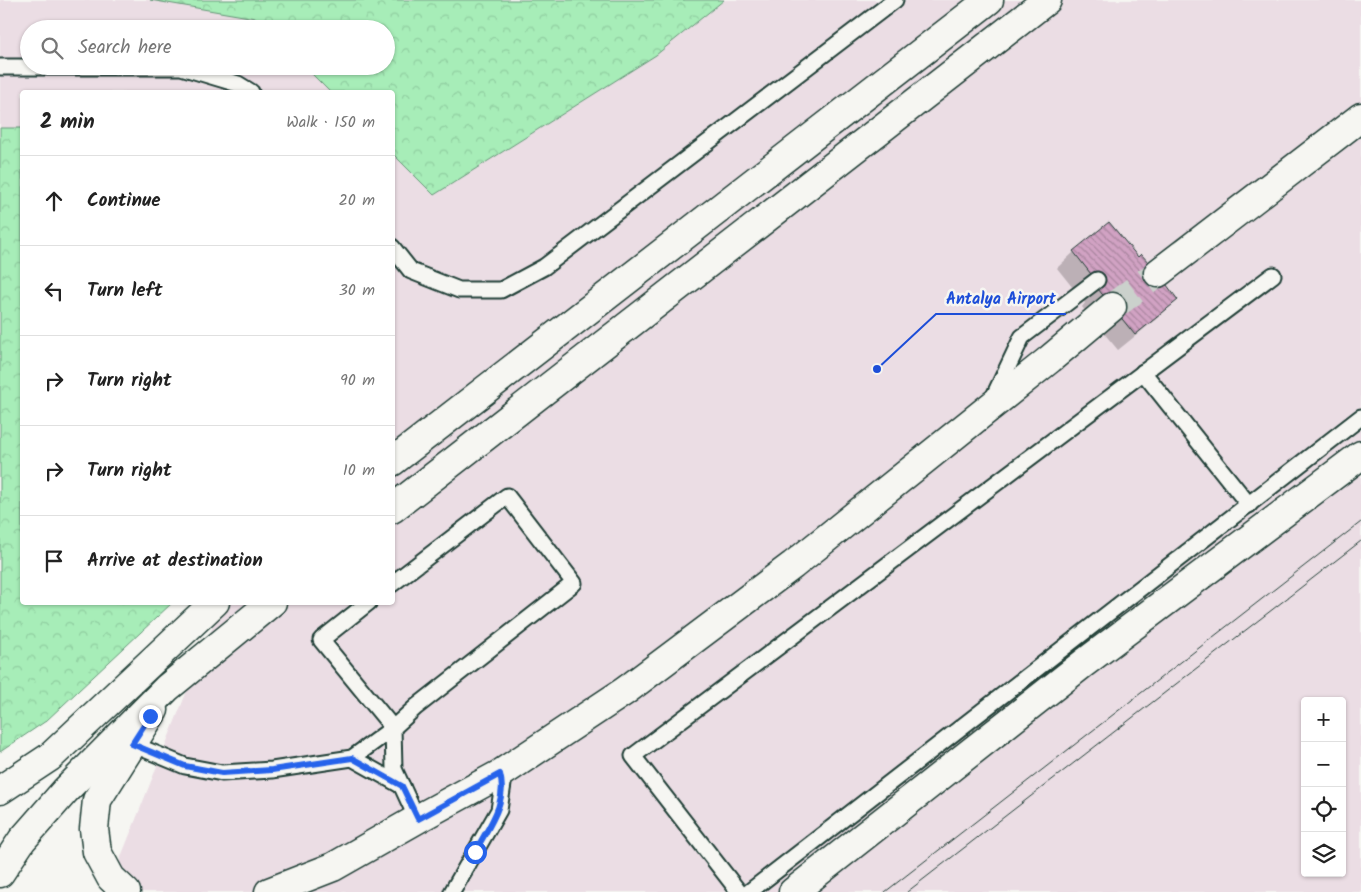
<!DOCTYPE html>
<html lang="en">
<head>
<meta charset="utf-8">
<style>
  body { margin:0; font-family:Kalam,sans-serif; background:#f2f2f2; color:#222 }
  .controls { position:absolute; right:15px; bottom:15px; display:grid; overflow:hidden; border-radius:5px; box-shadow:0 1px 4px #0004 }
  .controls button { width:45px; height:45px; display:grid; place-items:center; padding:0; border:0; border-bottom:1px solid #e0e0e0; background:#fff; color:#222; font:25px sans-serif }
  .stop { position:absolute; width:15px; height:15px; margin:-11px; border:4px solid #2563eb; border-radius:50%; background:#fff }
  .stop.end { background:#2563eb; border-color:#fff; box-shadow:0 1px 5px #0008 }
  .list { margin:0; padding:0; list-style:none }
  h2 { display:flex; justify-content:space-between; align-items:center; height:65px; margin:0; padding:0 20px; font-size:21px }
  h2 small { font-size:16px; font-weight:400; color:#767676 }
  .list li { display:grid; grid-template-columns:32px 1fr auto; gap:15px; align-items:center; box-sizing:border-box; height:90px; padding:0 20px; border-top:1px solid #e0e0e0 }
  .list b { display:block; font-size:19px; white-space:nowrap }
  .list em { font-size:16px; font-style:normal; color:#767676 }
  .icon { flex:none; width:28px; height:28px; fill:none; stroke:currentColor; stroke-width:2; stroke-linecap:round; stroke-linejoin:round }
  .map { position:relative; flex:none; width:1361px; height:892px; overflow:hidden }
  .search { position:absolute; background:#fff; box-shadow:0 1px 4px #0004; left:20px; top:20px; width:375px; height:55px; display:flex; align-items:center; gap:12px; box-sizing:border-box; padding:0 18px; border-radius:28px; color:#767676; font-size:19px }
  .panel { position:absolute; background:#fff; box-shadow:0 1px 4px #0004; left:20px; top:90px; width:375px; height:515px; border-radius:5px }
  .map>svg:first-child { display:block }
  .built { fill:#ebdde4; fill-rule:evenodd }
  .forest { fill:url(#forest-crowns); stroke:#639576 }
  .shadow { fill:#0003 }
  .building { fill:url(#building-back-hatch); stroke:#1f3d34 }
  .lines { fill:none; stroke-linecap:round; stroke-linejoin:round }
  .street-tunnel { stroke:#cbd1cc; stroke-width:28; stroke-dasharray:28 14; stroke-linecap:butt }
  .lane-casing { stroke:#1f3d34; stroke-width:19 }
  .street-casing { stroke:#1f3d34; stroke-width:31 }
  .primary-casing { stroke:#1f3d34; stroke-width:31 }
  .lane { stroke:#f6f6f2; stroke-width:15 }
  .street { stroke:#f6f6f2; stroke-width:28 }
  .primary { stroke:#f6f6f2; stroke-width:28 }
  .tram { stroke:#1f3d34; stroke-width:1 }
  .route { stroke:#2563eb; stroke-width:6 }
  .leader { fill:none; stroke:#1d4ed8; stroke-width:2 }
  .callout-dot { fill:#1d4ed8; stroke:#f6f6f2; stroke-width:2 }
  .callout-label { font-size:16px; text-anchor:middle; font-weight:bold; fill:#1d4ed8; stroke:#f6f6f2; stroke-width:5; stroke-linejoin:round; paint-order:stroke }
</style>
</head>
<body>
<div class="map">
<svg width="1361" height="892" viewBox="0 0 1361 892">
  <defs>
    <pattern id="forest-crowns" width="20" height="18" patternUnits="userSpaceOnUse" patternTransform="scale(1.25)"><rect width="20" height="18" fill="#a7edb8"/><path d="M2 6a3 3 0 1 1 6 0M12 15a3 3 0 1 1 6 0" fill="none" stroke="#8fcc9f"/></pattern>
    <pattern id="building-back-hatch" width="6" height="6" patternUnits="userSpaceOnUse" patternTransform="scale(1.25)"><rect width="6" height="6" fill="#d1a2c3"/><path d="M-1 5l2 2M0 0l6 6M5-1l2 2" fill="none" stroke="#a9859f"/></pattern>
  </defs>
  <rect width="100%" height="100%" fill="#f6f6f2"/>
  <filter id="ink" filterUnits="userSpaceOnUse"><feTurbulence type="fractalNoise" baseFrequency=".02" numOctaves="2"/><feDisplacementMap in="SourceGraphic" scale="10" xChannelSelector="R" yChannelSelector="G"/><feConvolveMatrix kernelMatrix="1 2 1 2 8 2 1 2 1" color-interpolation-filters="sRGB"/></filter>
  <g filter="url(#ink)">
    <path class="built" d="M0 0H1361V892H107L222 603 392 602V92H22V135H0ZM29 29H386V66H29ZM1305 701H1342V873H1305Z"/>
    <g class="forest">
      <path d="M150 0H724L656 55 434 195 393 154 392 92H330L304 66H386V29H266L255 18Z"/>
      <path d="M0 128H22V602L172 603 46 721 0 752Z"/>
    </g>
    <path class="shadow" d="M1074 252 1138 259 1176 300 1160 316 1118 350 1082 307 1085 303 1057 268Z"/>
    <path class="building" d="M1109 222 1138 257 1141 254 1158 273 1178 300 1135 335 1098 289 1101 287 1073 251Z"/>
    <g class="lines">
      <path class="street-tunnel" d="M1112 307 1158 273"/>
      <g class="lane-casing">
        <g id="lane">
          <path d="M0 67H181L238 84 251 92"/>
          <path d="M392 247 411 271 459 290H501L544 267 895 0"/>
          <path d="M1143 372 1249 505"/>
          <path d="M993 398 1022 337 1097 280"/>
          <path d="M392 584 507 496 574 583 416 707 393 728 394 769 417 819"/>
          <path d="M126 743 132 744 185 766 222 773 272 770 352 758 393 728 321 640 369 602"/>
          <path d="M352 758 402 786"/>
          <path d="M452 892 499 810 503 784 500 774"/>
          <path d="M739 892 633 756 1273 275"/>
          <path d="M749 892 1361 417"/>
        </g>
      </g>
      <g class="street-casing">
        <g id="street">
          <path d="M1158 273 1361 117"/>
          <path d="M126 892 111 878 97 852 94 829 97 800 154 710"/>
          <path d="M269 892 333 867 421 817 500 774 625 691 793 565 1050 359 1112 307"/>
          <path d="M793 892 1084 663 1361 455"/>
        </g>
      </g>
      <g class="primary-casing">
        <g id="primary">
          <path d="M392 462 989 0"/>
          <path d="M392 509 1047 0"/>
          <path d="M0 790 50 757 215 602"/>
          <path d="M0 873 22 840 65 791 167 688 272 602"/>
        </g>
      </g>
      <use href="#lane" class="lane"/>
      <use href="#street" class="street"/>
      <use href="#primary" class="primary"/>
      <g class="tram">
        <path d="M885 892 1361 522"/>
        <path d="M907 892 1361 541"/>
      </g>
    </g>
  </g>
  <g class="lines" filter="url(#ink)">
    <path class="route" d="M150 716 132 744 185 766 222 773 272 770 352 758 402 786 418 819 500 774C508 803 488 827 475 852"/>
  </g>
  <path class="leader" d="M877 369L936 314H1066"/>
  <circle class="callout-dot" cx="877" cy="369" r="5"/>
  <g class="callout-label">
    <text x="1001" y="304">Antalya Airport</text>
  </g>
</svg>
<div class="controls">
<button>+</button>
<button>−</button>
<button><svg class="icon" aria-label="locate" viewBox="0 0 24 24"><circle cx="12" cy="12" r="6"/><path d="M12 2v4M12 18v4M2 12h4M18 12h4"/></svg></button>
<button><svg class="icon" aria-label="layers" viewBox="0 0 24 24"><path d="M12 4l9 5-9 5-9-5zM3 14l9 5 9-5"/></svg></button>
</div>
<div class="stop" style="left:475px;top:852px"></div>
<div class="stop end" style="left:150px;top:716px"></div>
<div class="search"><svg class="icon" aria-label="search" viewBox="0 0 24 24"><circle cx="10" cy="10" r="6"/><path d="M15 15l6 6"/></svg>Search here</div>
<section class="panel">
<h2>2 min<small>Walk · 150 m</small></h2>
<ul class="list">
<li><svg class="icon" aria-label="ahead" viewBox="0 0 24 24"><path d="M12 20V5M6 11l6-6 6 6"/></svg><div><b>Continue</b></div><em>20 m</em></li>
<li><svg class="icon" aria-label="left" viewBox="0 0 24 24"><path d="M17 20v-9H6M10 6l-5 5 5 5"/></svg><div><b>Turn left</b></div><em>30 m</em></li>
<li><svg class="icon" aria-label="right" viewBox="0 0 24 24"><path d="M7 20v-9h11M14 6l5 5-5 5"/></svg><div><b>Turn right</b></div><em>90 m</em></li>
<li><svg class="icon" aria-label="right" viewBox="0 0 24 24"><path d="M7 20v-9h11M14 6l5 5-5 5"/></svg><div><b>Turn right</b></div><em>10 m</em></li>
<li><svg class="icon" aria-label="arrive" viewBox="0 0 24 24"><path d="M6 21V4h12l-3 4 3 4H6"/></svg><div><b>Arrive at destination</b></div></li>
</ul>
</section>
</div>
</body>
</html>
